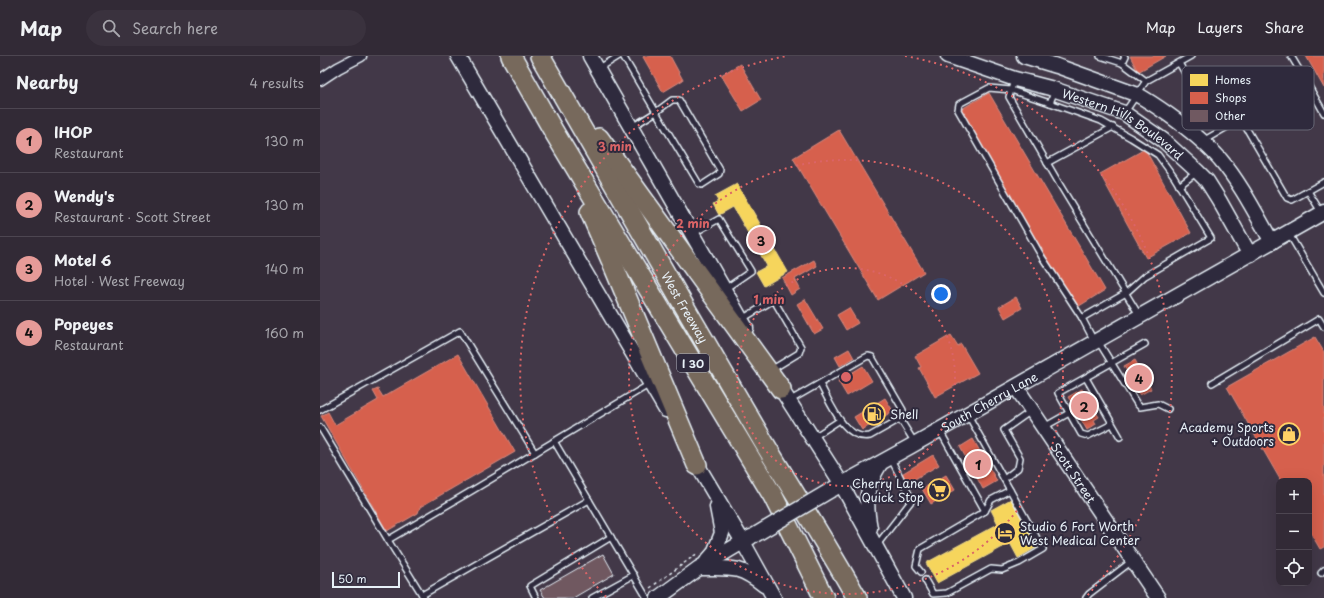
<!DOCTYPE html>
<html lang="en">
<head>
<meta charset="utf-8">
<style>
  body { margin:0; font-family:"Playpen Sans",sans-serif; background:#3a323e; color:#f1f3f6 }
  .controls { position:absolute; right:12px; bottom:12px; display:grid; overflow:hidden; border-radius:8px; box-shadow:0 4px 16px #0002 }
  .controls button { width:36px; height:36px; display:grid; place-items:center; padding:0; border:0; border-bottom:1px solid #4d4651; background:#322a36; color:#f1f3f6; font:20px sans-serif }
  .scale { position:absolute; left:12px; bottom:10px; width:68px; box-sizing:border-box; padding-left:4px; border:2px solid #e8f1f8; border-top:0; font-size:11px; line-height:14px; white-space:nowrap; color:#e8f1f8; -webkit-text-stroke:3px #2f2a3d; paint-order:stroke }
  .you { position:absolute; left:621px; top:238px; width:14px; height:14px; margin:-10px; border:3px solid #fff; border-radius:50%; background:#1a73e8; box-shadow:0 0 0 6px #1a73e833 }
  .badge { display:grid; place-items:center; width:26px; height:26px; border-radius:50%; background:#e69b98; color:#111; font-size:13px; font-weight:700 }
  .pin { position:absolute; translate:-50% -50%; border:2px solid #fff; box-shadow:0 1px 4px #0006 }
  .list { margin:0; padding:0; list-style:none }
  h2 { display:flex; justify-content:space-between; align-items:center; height:52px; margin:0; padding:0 16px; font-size:17px }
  h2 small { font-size:13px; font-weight:400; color:#a8a7ad }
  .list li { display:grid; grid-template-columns:26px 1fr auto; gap:12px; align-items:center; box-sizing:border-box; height:64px; padding:0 16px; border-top:1px solid #4d4651 }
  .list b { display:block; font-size:15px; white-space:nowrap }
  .list p { margin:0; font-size:13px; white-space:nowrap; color:#a8a7ad }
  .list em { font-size:13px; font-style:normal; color:#a8a7ad }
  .icon { flex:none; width:22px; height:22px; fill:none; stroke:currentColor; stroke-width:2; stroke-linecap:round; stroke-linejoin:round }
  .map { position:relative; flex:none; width:1004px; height:542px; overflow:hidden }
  header { display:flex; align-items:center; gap:24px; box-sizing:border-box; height:56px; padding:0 20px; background:#322a36; border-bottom:1px solid #4d4651 }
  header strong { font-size:19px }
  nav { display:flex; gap:22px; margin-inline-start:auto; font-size:14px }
  .search { width:280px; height:36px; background:#3a323e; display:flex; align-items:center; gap:10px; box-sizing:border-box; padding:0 14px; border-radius:22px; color:#a8a7ad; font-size:15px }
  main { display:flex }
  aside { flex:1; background:#322a36 }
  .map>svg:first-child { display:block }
  .homes { fill:#f6d55c; stroke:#f2dd8b }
  .shops { fill:#d6604d; stroke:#db8c80 }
  .building { fill:#705961; stroke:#e8f1f8 }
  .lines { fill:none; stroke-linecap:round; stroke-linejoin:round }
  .lane-casing { stroke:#e8f1f8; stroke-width:8 }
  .street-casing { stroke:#e8f1f8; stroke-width:13 }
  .secondary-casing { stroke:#e8f1f8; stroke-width:17 }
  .highway-casing { stroke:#e8f1f8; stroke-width:22 }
  .path { stroke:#e8f1f8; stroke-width:1.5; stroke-dasharray:3 3; stroke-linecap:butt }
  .lane { stroke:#2f2a3d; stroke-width:5 }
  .street { stroke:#2f2a3d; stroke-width:10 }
  .secondary { stroke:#2f2a3d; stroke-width:14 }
  .highway { stroke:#77695c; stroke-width:19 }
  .secondary-bridge-casing { stroke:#e8f1f8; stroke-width:17; stroke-linecap:butt }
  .secondary-bridge { stroke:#2f2a3d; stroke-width:14 }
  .ring { fill:none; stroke:#db6466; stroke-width:2; stroke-dasharray:2 4 }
  .labels { text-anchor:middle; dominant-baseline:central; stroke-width:4; stroke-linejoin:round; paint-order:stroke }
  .shield { fill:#2f2a3d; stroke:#b0b5c0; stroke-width:1 }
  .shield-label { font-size:11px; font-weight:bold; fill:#e8f1f8 }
  .street-label { font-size:12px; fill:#e8f1f8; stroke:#2f2a3d }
  .poi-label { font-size:12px; fill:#e8f1f8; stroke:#2f2a3d; text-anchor:start }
  .key { fill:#2f2a3d; stroke:#666675; stroke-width:1 }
  .key-label { font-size:11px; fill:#e8f1f8 }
  .centre { fill:#db6466; stroke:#2f2a3d; stroke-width:2 }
  .ring-label { font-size:12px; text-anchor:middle; font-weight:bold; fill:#db6466; stroke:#2f2a3d; stroke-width:4; stroke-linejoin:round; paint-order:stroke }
</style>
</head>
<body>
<header>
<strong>Map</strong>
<div class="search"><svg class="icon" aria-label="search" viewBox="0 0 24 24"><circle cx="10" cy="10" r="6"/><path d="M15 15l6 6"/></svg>Search here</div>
<nav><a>Map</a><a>Layers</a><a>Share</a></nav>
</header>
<main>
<aside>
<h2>Nearby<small>4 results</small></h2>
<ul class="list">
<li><span class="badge">1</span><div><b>IHOP</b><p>Restaurant</p></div><em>130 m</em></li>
<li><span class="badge">2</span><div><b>Wendy's</b><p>Restaurant · Scott Street</p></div><em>130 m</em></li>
<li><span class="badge">3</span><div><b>Motel 6</b><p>Hotel · West Freeway</p></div><em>140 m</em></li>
<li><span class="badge">4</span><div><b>Popeyes</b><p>Restaurant</p></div><em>160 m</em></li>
</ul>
</aside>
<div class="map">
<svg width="1004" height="542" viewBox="0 0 1004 542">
  <rect width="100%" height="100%" fill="#423848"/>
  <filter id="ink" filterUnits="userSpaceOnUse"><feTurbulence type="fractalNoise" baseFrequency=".025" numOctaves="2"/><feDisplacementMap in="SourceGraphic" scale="8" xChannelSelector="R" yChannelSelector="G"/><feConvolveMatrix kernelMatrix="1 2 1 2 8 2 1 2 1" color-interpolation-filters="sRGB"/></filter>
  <g filter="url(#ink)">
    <g class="homes">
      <path d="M417 128 468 216 444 230 436 216 447 210 413 151 399 159 393 148 398 145 395 140Z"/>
      <path d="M691 443 717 491 698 502 690 487 617 527 606 507 678 468 671 454Z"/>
    </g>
    <g class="shops">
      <path d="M324 0H350L363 24 343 36 323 1Z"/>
      <path d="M810 0H846L818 16Z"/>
      <path d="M986 0H1004V32Z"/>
      <path d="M420 8 441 44 423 55 401 19Z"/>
      <path d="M669 37 785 234 756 252 640 54Z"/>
      <path d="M519 74 604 216 558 244 473 102Z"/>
      <path d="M825 93 871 177 826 202 780 118Z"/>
      <path d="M494 204 497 210 475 223 480 233 471 239 462 222Z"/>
      <path d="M696 241 702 252 685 262 679 251Z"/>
      <path d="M485 243 503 273 494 278 477 248Z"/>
      <path d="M529 252 538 267 526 274 517 259Z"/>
      <path d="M631 279 638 290 641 288 658 317 615 341 599 312 601 311 595 300Z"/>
      <path d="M995 281 1004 296V491L1000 493 989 474V425H961L907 331Z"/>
      <path d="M529 293 534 302 520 310 515 301Z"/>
      <path d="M138 298 195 396 100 451 98 457 67 475 1 360 8 356 15 369 58 344 53 335 58 333 63 341Z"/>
      <path d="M815 304 831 333 820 339 804 310Z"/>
      <path d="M543 310 552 325 527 340 518 325Z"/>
      <path d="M762 333 779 361 774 364 776 368 767 374 748 341Z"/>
      <path d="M565 342 573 355 542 374 534 361Z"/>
      <path d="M653 383 677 425 663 433 640 391Z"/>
      <path d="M613 399 619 409 586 428 580 419Z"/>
      <path d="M626 419 635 434 611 448 602 433Z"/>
    </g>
    <path class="building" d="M283 498 294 518 253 542H225L220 534Z"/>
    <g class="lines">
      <g class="lane-casing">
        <g id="lane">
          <path d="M303 0 336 56 312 71"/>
          <path d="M780 0 802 7 826 25"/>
          <path d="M971 0 986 25"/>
          <path d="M802 7 805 1 804 0"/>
          <path d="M859 7 899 75"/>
          <path d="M278 13 299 0"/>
          <path d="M694 24 689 41 740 129 819 259"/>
          <path d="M735 34 730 47 781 65 811 82 838 99 854 121 891 182 825 220 806 237 762 262 774 285"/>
          <path d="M352 44H359L400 114 399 118 382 129 379 128 336 56Z"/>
          <path d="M730 47 691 34 669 32 639 48 638 54 722 201 762 262"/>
          <path d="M805 56 826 25 871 0"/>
          <path d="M921 63 967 142 972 144 1004 126"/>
          <path d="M883 85 986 25 1004 57"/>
          <path d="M727 107 793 71"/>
          <path d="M859 130 877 116"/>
          <path d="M988 135 1001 156"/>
          <path d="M374 177 399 163 431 215 405 233"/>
          <path d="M969 178 1004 237"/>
          <path d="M422 263 452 245 455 246 481 291 479 297 451 314"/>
          <path d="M778 285 817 348 820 351 838 348 848 353"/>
          <path d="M766 322 800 381"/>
          <path d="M892 327 999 263 1004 271"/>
          <path d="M500 328C510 346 524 385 550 380L580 363"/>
          <path d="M469 345 544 302 548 300 552 301 583 354 580 363 595 387"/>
          <path d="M0 354 140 275 215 397"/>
          <path d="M792 368 768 380 761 378 738 337 825 288"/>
          <path d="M0 371 68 484"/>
          <path d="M724 371 749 357"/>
          <path d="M620 375 665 455"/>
          <path d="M494 381 520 364"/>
          <path d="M234 385 269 444"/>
          <path d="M684 423 698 412 700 402 684 374 711 355"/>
          <path d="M557 489 592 444 571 403"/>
          <path d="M601 516 596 510 600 493 665 455 671 444 690 434 648 359"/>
          <path d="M1001 517 1004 514"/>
          <path d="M605 524 613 538 627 537 671 513 682 514 699 507 723 493 690 434"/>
          <path d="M102 539 269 444 327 542"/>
          <path d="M104 542 68 484 153 434 330 328"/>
          <path d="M216 542 210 530 291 481"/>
          <path d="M272 542 314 519"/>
          <path d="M766 542 769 538 812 505"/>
        </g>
      </g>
      <g class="street-casing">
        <path id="street" d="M0 24 18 12 41 0"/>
      </g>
      <g class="secondary-casing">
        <g id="secondary">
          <path d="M138 0 346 354"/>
          <path d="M270 0 426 272"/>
          <path id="s1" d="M628 0 695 23 730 32 804 57 843 84 877 115 887 125 899 144 926 192 931 198"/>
          <path d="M704 0 737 10 818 39C829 45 839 52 849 59 867 72 885 86 900 103 921 128 936 158 952 186"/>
          <path d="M456 325 518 422 584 542"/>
          <path id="s2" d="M696 331 838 542"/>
          <path d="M372 400 423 486 454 542"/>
          <path id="s3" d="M513 433 591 390 1004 156"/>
          <path d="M550 472C545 447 546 430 560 408"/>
          <path d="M387 505 394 497 402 477 397 451"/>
          <path d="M380 512C411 512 419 509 444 529"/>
          <path d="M338 542 379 512 431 481"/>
        </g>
      </g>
      <g class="highway-casing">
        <g id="highway">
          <path d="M191 0 234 76 453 440 504 542"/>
          <path id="s4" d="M220 0C294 129 368 257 443 385 474 437 507 489 537 542"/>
          <path d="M279 82 461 333"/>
          <path d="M270 156 291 204 377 409"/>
        </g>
      </g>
      <path class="path" d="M330 532 378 497"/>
      <use href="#lane" class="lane"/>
      <use href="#street" class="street"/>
      <use href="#secondary" class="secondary"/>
      <use href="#highway" class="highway"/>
      <g class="secondary-bridge-casing">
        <path id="secondary-bridge" d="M435 479 511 434"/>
      </g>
      <use href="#secondary-bridge" class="secondary-bridge"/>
    </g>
  </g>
  <g class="ring">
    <circle cx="526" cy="321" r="109"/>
    <circle cx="526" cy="321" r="217"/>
    <path d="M286 541A326 326 0 0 1 467 0M585 0A326 326 0 0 1 766 541"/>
  </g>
  <defs>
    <g id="fuel-ring" transform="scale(1.15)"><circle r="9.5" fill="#2f2a3d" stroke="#ffd166" stroke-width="1.5"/><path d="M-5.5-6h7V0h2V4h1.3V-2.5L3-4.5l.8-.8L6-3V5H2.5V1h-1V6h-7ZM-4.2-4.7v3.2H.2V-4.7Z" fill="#ffd166"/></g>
    <g id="shop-ring" transform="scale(1.15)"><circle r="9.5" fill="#2f2a3d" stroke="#ffd166" stroke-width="1.5"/><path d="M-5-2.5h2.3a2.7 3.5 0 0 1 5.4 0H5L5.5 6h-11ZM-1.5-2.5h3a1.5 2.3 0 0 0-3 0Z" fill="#ffd166"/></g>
    <g id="supermarket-ring" transform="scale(1.15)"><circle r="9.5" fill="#2f2a3d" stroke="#ffd166" stroke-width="1.5"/><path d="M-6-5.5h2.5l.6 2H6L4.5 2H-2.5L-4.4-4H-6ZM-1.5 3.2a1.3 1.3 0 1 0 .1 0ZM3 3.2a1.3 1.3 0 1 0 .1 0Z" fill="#ffd166"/></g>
    <g id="hotel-ring" transform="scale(1.15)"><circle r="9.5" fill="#2f2a3d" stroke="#ffd166" stroke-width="1.5"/><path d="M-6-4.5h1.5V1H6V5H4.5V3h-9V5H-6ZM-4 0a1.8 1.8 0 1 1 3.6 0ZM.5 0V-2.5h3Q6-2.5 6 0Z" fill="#ffd166"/></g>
  </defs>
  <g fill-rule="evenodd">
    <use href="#fuel-ring" x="554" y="358"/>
    <use href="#shop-ring" x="969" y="378"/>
    <use href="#supermarket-ring" x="619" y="434"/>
    <use href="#hotel-ring" x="685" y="477"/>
  </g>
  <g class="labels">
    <rect class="shield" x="357" y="298" width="32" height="18" rx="3"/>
    <g class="shield-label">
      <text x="373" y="307">I 30</text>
    </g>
    <g class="street-label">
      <text stroke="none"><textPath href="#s1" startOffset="189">Western Hills Boulevard</textPath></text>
      <text stroke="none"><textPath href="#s4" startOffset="290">West Freeway</textPath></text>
      <text stroke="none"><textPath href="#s3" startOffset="179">South Cherry Lane</textPath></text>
      <text stroke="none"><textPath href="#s2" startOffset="103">Scott Street</textPath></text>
    </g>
    <g class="poi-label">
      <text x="570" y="358">Shell</text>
      <text x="954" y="371" text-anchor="end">Academy Sports<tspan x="954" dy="14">+ Outdoors</tspan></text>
      <text x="604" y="427" text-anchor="end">Cherry Lane<tspan x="604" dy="14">Quick Stop</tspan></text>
      <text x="700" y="470">Studio 6 Fort Worth<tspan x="700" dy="14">West Medical Center</tspan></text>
    </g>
  </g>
  <rect x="862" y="10" width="132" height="64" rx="6" class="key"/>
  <rect x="870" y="18" width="18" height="12" fill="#f6d55c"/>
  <rect x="870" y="36" width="18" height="12" fill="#d6604d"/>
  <rect x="870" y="54" width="18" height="12" fill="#705961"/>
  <g class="key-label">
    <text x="895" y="28">Homes</text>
    <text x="895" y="46">Shops</text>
    <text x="895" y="64">Other</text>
  </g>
  <circle cx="526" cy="321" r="6" class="centre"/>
  <g class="ring-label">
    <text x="295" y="95">3 min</text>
    <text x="373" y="172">2 min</text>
    <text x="449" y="248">1 min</text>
  </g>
</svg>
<div class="controls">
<button>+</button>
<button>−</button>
<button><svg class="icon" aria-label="locate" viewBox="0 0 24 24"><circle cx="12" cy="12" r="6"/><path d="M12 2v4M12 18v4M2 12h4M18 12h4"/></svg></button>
</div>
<div class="scale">50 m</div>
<div class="you"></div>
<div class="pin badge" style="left:658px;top:408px">1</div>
<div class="pin badge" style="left:764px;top:350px">2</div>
<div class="pin badge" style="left:441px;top:184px">3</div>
<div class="pin badge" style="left:819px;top:322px">4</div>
</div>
</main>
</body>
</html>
